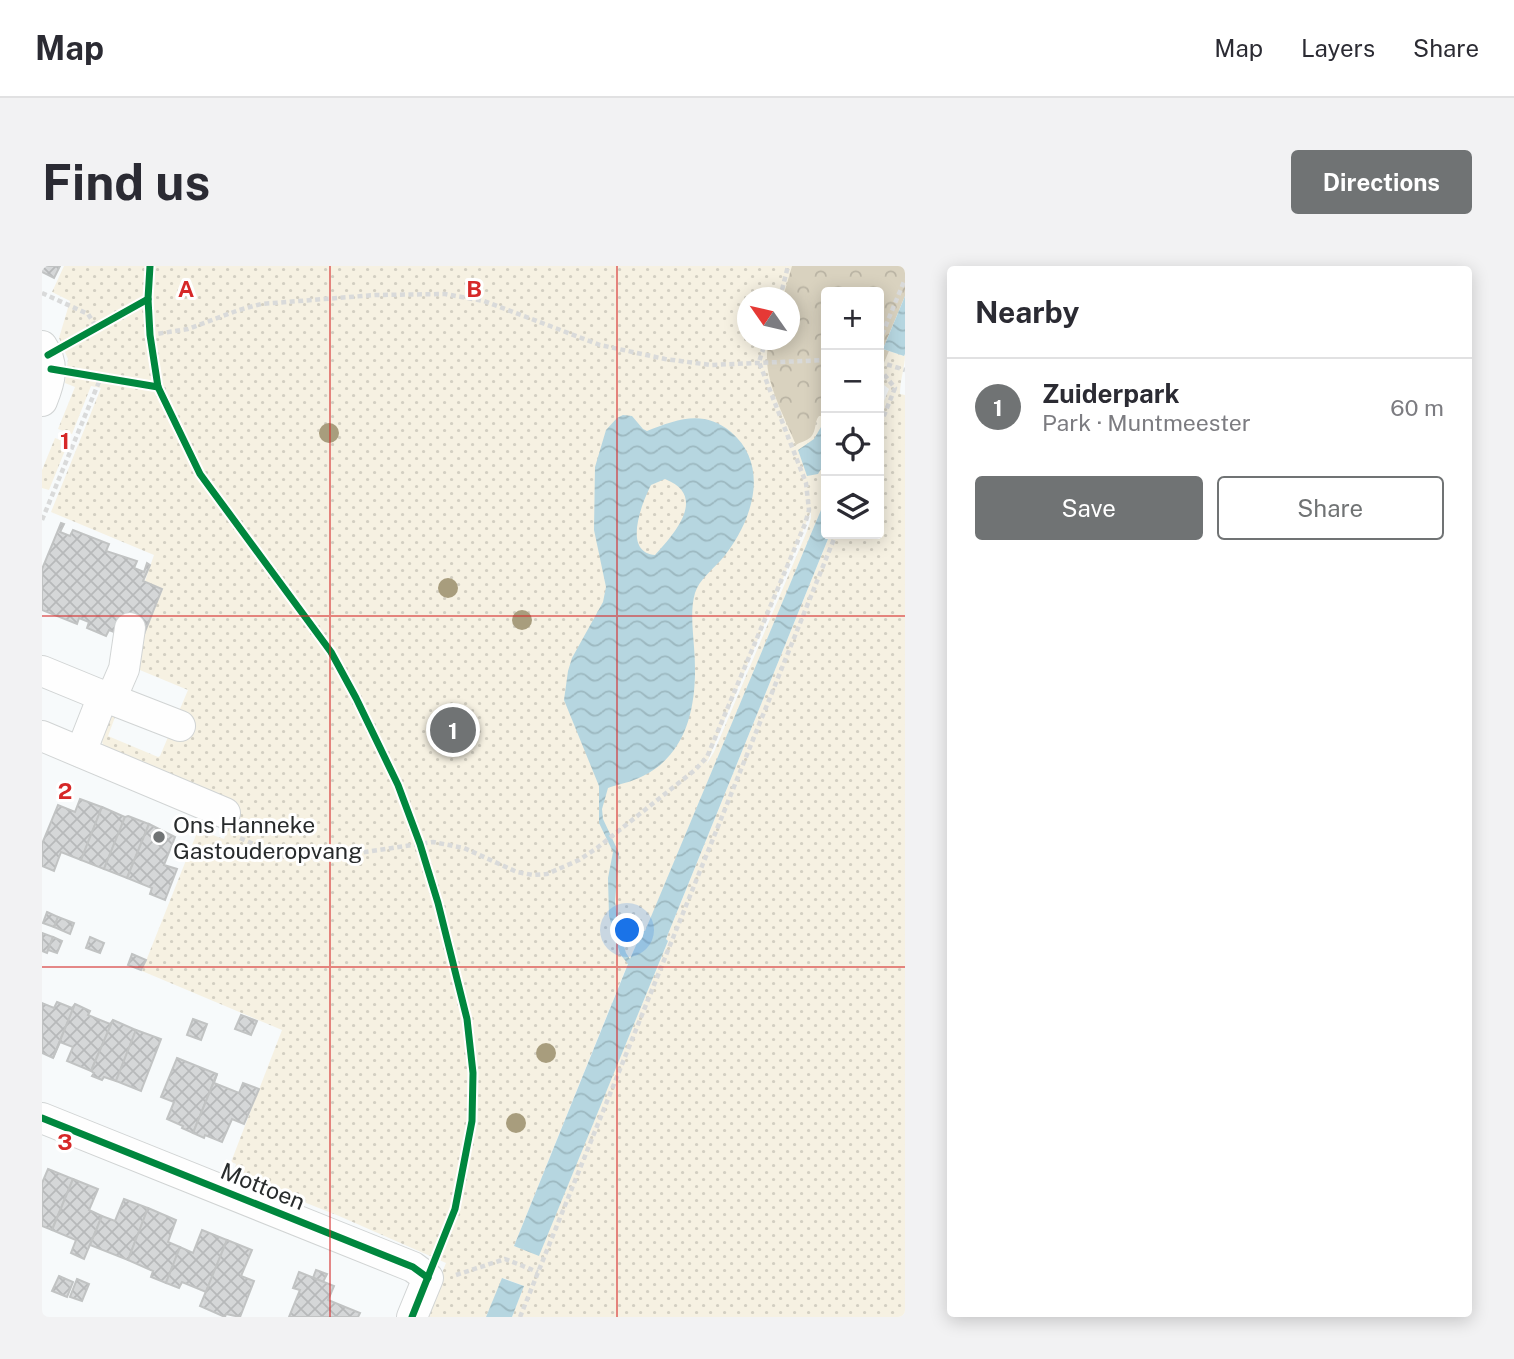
<!DOCTYPE html>
<html lang="en">
<head>
<meta charset="utf-8">
<style>
  body { margin:0; font-family:"Public Sans",sans-serif; background:#f2f2f3; color:#2b2b33 }
  .controls { position:absolute; right:21px; top:21px; display:grid; overflow:hidden; border-radius:7px; box-shadow:0 4px 18px #0003 }
  .controls button { width:63px; height:63px; display:grid; place-items:center; padding:0; border:0; border-bottom:2px solid #e1e1e2; background:#fff; color:#2b2b33; font:35px sans-serif }
  .compass { position:absolute; left:695px; top:21px; width:63px; height:63px; border-radius:50%; background:#fff; box-shadow:0 4px 18px #0003; rotate:304deg }
  .you { position:absolute; left:586px; top:665px; width:24px; height:24px; margin:-18px; border:5px solid #fff; border-radius:50%; background:#1a73e8; box-shadow:0 0 0 10px #1a73e833 }
  .badge { display:grid; place-items:center; width:46px; height:46px; border-radius:50%; background:#707374; color:#fff; font-size:23px; font-weight:700 }
  .pin { position:absolute; translate:-50% -50%; border:4px solid #fff; box-shadow:0 2px 7px #0006 }
  .list { margin:0; padding:0; list-style:none }
  h2 { display:flex; justify-content:space-between; align-items:center; height:91px; margin:0; padding:0 28px; font-size:30px }
  h2 small { font-size:23px; font-weight:400; color:#7c7c81 }
  .list li { display:grid; grid-template-columns:46px 1fr auto; gap:21px; align-items:center; box-sizing:border-box; height:98px; padding:0 28px; border-top:2px solid #e1e1e2 }
  .list b { display:block; font-size:26px; white-space:nowrap }
  .list p { margin:0; font-size:23px; white-space:nowrap; color:#7c7c81 }
  .list em { font-size:23px; font-style:normal; color:#7c7c81 }
  .actions { display:flex; gap:14px; padding:21px 28px }
  .actions a { flex:1; padding:16px 0; border:2px solid #707374; border-radius:7px; text-align:center; font-size:24px; color:#707374 }
  .actions .main { background:#707374; color:#fff }
  .icon { flex:none; width:38px; height:38px; fill:none; stroke:currentColor; stroke-width:2; stroke-linecap:round; stroke-linejoin:round }
  .map { position:relative; flex:none; width:863px; height:1051px; overflow:hidden; border-radius:7px }
  header { display:flex; align-items:center; gap:42px; box-sizing:border-box; height:98px; padding:0 35px; background:#fff; border-bottom:2px solid #e1e1e2 }
  header strong { font-size:33px }
  nav { display:flex; gap:38px; margin-inline-start:auto; font-size:24px }
  .intro { display:flex; align-items:center; justify-content:space-between; box-sizing:border-box; height:168px; padding:0 42px }
  h1 { margin:0; font-size:49px }
  .button { padding:18px 32px; border-radius:7px; background:#707374; color:#fff; font-size:24px; font-weight:700 }
  main { display:flex; gap:42px; padding:0 42px }
  aside { flex:1; background:#fff; border-radius:7px; box-shadow:0 4px 18px #0003 }
  .map>svg:first-child { display:block }
  .grass { fill:url(#grass-dots); fill-rule:evenodd }
  .forest { fill:url(#forest-crowns) }
  .water { fill:url(#water-waves); fill-rule:evenodd }
  .building { fill:url(#building-cross-hatch); stroke:#c1c3c3; stroke-width:2 }
  .lines { fill:none; stroke-linecap:round; stroke-linejoin:round }
  .minor-casing { stroke:#d1d4d4; stroke-width:32 }
  .path { stroke:#d9dada; stroke-width:4.5; stroke-dasharray:5 3.5; stroke-linecap:butt }
  .minor { stroke:#fefefe; stroke-width:30 }
  .cycleway-casing { stroke:#fff; stroke-width:11 }
  .cycleway { stroke:#00873e; stroke-width:7 }
  .tree { fill:#a89d7d }
  .grid { fill:none; stroke:#d62828; stroke-width:2; stroke-opacity:0.55 }
  .poi-dot { fill:#707374; stroke:#fff; stroke-width:2.5 }
  .labels { text-anchor:middle; dominant-baseline:central; stroke-width:6; stroke-linejoin:round; paint-order:stroke }
  .poi-label { font-size:23px; fill:#282b2c; stroke:#fff; text-anchor:start }
  .street-label { font-size:23px; fill:#282b2c; stroke:#fff }
  .grid-label { font-size:23px; text-anchor:middle; font-weight:bold; fill:#d62828; stroke:#fff; stroke-width:6; stroke-linejoin:round; paint-order:stroke }
</style>
</head>
<body>
<header>
<strong>Map</strong>
<nav><a>Map</a><a>Layers</a><a>Share</a></nav>
</header>
<div class="intro"><h1>Find us</h1><a class="button">Directions</a></div>
<main>
<div class="map">
<svg width="863" height="1051" viewBox="0 0 863 1051">
  <defs>
    <pattern id="grass-dots" width="8" height="8" patternUnits="userSpaceOnUse" patternTransform="scale(1.75)"><rect width="8" height="8" fill="#f6f1e2"/><path d="M2 2h.1M6 6h.1" fill="none" stroke="#d3cfc2" stroke-width="1.8" stroke-linecap="round"/></pattern>
    <pattern id="forest-crowns" width="20" height="18" patternUnits="userSpaceOnUse" patternTransform="scale(1.75)"><rect width="20" height="18" fill="#d9d2bf"/><path d="M2 6a3 3 0 1 1 6 0M12 15a3 3 0 1 1 6 0" fill="none" stroke="#bab4a4"/></pattern>
    <pattern id="water-waves" width="16" height="10" patternUnits="userSpaceOnUse" patternTransform="scale(1.75)"><rect width="16" height="10" fill="#b6d6e0"/><path d="M0 5q4-4 8 0t8 0" fill="none" stroke="#9cb8c0"/></pattern>
    <pattern id="building-cross-hatch" width="8" height="8" patternUnits="userSpaceOnUse" patternTransform="scale(1.75)"><rect width="8" height="8" fill="#d5d7d8"/><path d="M0 0l8 8M0 8l8-8" fill="none" stroke="#b7b9ba"/></pattern>
  </defs>
  <rect width="100%" height="100%" fill="#f7fafb"/>
  <g class="grass">
    <path d="M22 0H863L837 26H784V232L603 666 600 665 582 707 472 980 497 989 626 675 624 673 788 268H837V147L847 123 837 115V109L847 85 862 90 863 88C863 101 858 114 858 128L863 129V1051H470L482 1020 461 1012 444 1051H382L404 997 297 950 191 908 194 898 189 896 240 764 100 705 156 564 182 573 196 539 62 481 60 476 69 448 73 451 66 470 116 491 118 490 146 424 93 402 102 369 121 323 103 315 112 289 9 246 59 122 49 120 30 168 16 163 33 121 23 117 26 93 17 72 28 35 10 26ZM706 32H748V74H706ZM769 245V252L765 265 672 486 664 499Z"/>
    <path d="M13 172 26 177 7 224 0 222V204Z"/>
  </g>
  <path class="forest" d="M750 0H863V30L841 83 847 85 837 109V26H784V150H777C772 156 775 164 769 171 765 175 758 176 754 179 742 149 716 105 728 74H748V32L741 31Z"/>
  <g class="water">
    <path d="M863 30V88L862 90 841 83Z"/>
    <path d="M581 149 590 150 601 163 605 165C635 153 662 143 689 166 730 201 709 259 679 294 670 304 657 314 653 327 648 344 651 364 652 381 656 429 650 486 601 510 590 516 577 518 566 522L560 543 561 553 577 587 573 636 577 662 584 687 588 693 600 665H603L784 232V268H788L624 673 626 675 497 990 472 980 586 698 578 688 567 650 566 612 571 586 557 557V520L522 434 526 405 530 392 561 336 564 321 552 264 553 201 564 164 575 152ZM623 213C666 230 633 267 613 289 580 286 600 237 609 219Z"/>
    <path d="M779 161 783 162C786 176 785 196 776 208L765 210 756 184 772 173Z"/>
    <path d="M460 1012 482 1020 470 1051H444Z"/>
  </g>
  <g class="building">
    <path d="M0 0H18L12 12 0 6Z"/>
    <path d="M19 257 22 258 18 266 28 270 31 264 67 278 64 285 95 295 92 302 102 306 105 297 108 299 101 315 120 323 102 368H77L67 364 64 370 45 362 47 356 37 352 35 358 0 344V303Z"/>
    <path d="M38 533 60 541 39 594 19 586 12 605 0 600V578L16 539 33 546Z"/>
    <path d="M60 541 83 551 62 603 39 594Z"/>
    <path d="M86 550 107 558 85 612 62 603 83 551Z"/>
    <path d="M107 558 133 571 122 599 135 603 123 634 108 628 110 622 85 612Z"/>
    <path d="M5 646 16 651 12 661 1 657Z"/>
    <path d="M16 651 32 657 28 668 12 661Z"/>
    <path d="M0 667 11 671 5 687 0 685Z"/>
    <path d="M11 671 20 675 15 687 6 684Z"/>
    <path d="M48 671 62 677 58 687 44 682Z"/>
    <path d="M90 688 104 694 99 704 86 699Z"/>
    <path d="M15 736 30 742 33 738 11 792 0 787V737L12 742Z"/>
    <path d="M33 738 48 745 46 749 68 758 71 754 49 805 25 795 31 781 18 776 11 792Z"/>
    <path d="M199 749 215 755 209 769 193 763Z"/>
    <path d="M151 753 165 758 159 774 145 769Z"/>
    <path d="M71 754 94 764 74 815 62 811 60 814 50 810 52 807 49 805Z"/>
    <path d="M94 764 119 773 99 825 74 815Z"/>
    <path d="M135 792 175 808 151 867 140 862 141 860 125 853 132 836 119 831Z"/>
    <path d="M175 808 172 817 197 827 201 817 217 823 202 858 190 853 180 876 163 869 162 872 151 867Z"/>
    <path d="M6 903 31 913 10 964 0 960V917Z"/>
    <path d="M31 913 56 923 47 944 60 950 42 993 29 987 34 974 10 964Z"/>
    <path d="M82 933 106 942 86 994 48 979 60 950 73 955Z"/>
    <path d="M106 942 134 954 126 976 138 981 124 1017 109 1011 111 1005 86 994Z"/>
    <path d="M160 964 185 974 164 1026 140 1016 137 1022 124 1017 138 981 151 987Z"/>
    <path d="M185 974 210 984 199 1010 212 1015 198 1051 184 1048 183 1051 158 1040Z"/>
    <path d="M274 1004 285 1008 281 1016 271 1012Z"/>
    <path d="M257 1006 292 1020 286 1034 318 1047 316 1051H247L258 1024 251 1022Z"/>
    <path d="M17 1010 31 1016 25 1031 10 1025Z"/>
    <path d="M35 1013 47 1018 40 1035 28 1031Z"/>
  </g>
  <g class="lines">
    <g class="minor-casing">
      <g id="minor">
        <path d="M0 80C13 99 8 115 0 135"/>
        <path d="M0 405 61 430 39 486"/>
        <path d="M61 430 138 460"/>
        <path d="M69 433 82 403 88 362"/>
        <path d="M0 470 183 547"/>
        <path d="M0 852 371 1001 386 1012 370 1051"/>
      </g>
    </g>
    <g class="path">
      <path d="M0 27 46 48 55 62"/>
      <path d="M738 32 746 0"/>
      <path d="M108 69 146 63 197 44 219 38 333 29 403 28 442 35 558 79 623 93 669 99 784 94"/>
      <path d="M837 76 863 13"/>
      <path d="M837 96 863 104"/>
      <path d="M837 102 853 122 837 162"/>
      <path d="M0 254 59 111"/>
      <path d="M198 572C225 584 247 593 276 593L391 576 422 582 475 606 491 609 505 608 537 594 555 582 653 504 665 491 763 258 767 244 764 217 717 96 724 74"/>
      <path d="M414 1009 463 993 496 1006"/>
      <path d="M478 1051 794 268"/>
    </g>
    <use href="#minor" class="minor"/>
    <g class="cycleway-casing">
      <g id="cycleway">
        <path d="M108 0 106 33 108 69 116 121 158 208 289 386 314 432 356 519 378 578 396 637 425 753 431 807 430 855 413 943 370 1051"/>
        <path d="M6 89 106 33"/>
        <path d="M9 103 116 121"/>
        <path d="M0 852 371 1001 386 1012"/>
      </g>
    </g>
    <use href="#cycleway" class="cycleway"/>
  </g>
  <g class="tree">
    <circle cx="287" cy="167" r="10"/>
    <circle cx="406" cy="322" r="10"/>
    <circle cx="480" cy="354" r="10"/>
    <circle cx="504" cy="787" r="10"/>
    <circle cx="474" cy="857" r="10"/>
  </g>
  <path class="grid" d="M288 0V1051M575 0V1051M0 350H863M0 701H863"/>
  <circle class="poi-dot" cx="117" cy="571" r="7"/>
  <g class="labels">
    <g class="poi-label">
      <text x="131" y="558">Ons Hanneke<tspan x="131" dy="26">Gastouderopvang</tspan></text>
    </g>
    <g class="street-label">
      <text transform="translate(221 920) rotate(22)">Mottoen</text>
    </g>
  </g>
  <g class="grid-label">
    <text x="144" y="31">A</text>
    <text x="432" y="31">B</text>
    <text x="23" y="183">1</text>
    <text x="23" y="533">2</text>
    <text x="23" y="884">3</text>
  </g>
</svg>
<div class="controls">
<button>+</button>
<button>−</button>
<button><svg class="icon" aria-label="locate" viewBox="0 0 24 24"><circle cx="12" cy="12" r="6"/><path d="M12 2v4M12 18v4M2 12h4M18 12h4"/></svg></button>
<button><svg class="icon" aria-label="layers" viewBox="0 0 24 24"><path d="M12 4l9 5-9 5-9-5zM3 14l9 5 9-5"/></svg></button>
</div>
<svg class="compass" viewBox="-18 -18 36 36"><path d="M0-13l5 13h-10z" fill="#e53935"/><path d="M0 13l5-13h-10z" fill="#7c7c81"/></svg>
<div class="you"></div>
<div class="pin badge" style="left:411px;top:464px">1</div>
</div>
<aside>
<h2>Nearby<small></small></h2>
<ul class="list">
<li><span class="badge">1</span><div><b>Zuiderpark</b><p>Park · Muntmeester</p></div><em>60 m</em></li>
</ul>
<div class="actions"><a class="main">Save</a><a>Share</a></div>
</aside>
</main>
</body>
</html>
